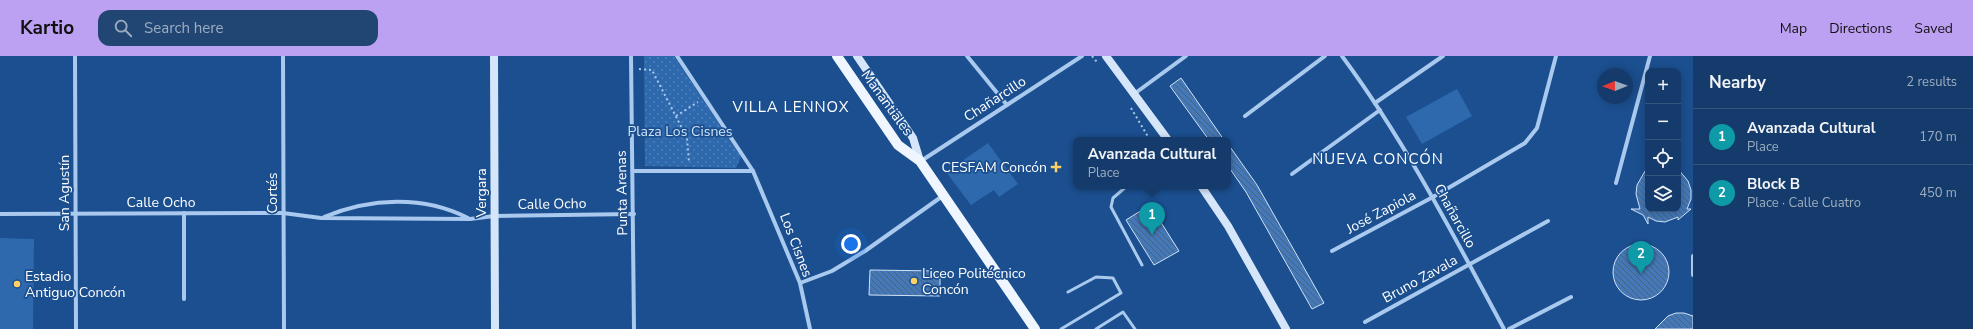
<!DOCTYPE html>
<html lang="en">
<head>
<meta charset="utf-8">
<style>
  body { margin:0; font-family:"Nunito Sans",sans-serif; background:#214673; color:#f1f3f6 }
  .controls { position:absolute; right:12px; top:12px; display:grid; overflow:hidden; border-radius:8px; box-shadow:0 2px 10px #0003 }
  .controls button { width:36px; height:36px; display:grid; place-items:center; padding:0; border:0; border-bottom:1px solid #33557e; background:#143b6b; color:#f1f3f6; font:20px sans-serif }
  .compass { position:absolute; left:1597px; top:12px; width:36px; height:36px; border-radius:50%; background:#143b6b; box-shadow:0 2px 10px #0003; rotate:269deg }
  .you { position:absolute; left:851px; top:188px; width:14px; height:14px; margin:-10px; border:3px solid #fff; border-radius:50%; background:#1a73e8; box-shadow:0 0 0 6px #1a73e833 }
  .badge { display:grid; place-items:center; width:26px; height:26px; border-radius:50%; background:#bca0f2; color:#fff; font-size:13px; font-weight:700 }
  .pin { position:absolute; translate:-50% -33px; filter:drop-shadow(0 1px 2px #0008) }
  .pin::after { content:''; position:absolute; top:21px; width:14px; height:12px; background:inherit; clip-path:polygon(0 0,100% 0,50% 100%) }
  .popup { position:absolute; left:1073px; top:81px; width:158px; height:52px; box-sizing:border-box; display:grid; place-content:center; border-radius:8px; background:#143b6b; filter:drop-shadow(0 1px 3px #0005); font-size:13px; white-space:nowrap; color:#9dadc1 }
  .popup b { font-size:15px; color:#f1f3f6 }
  .popup::after { content:''; position:absolute; left:50%; top:100%; margin-left:-8px; border:8px solid transparent; border-top-color:#143b6b }
  .list { margin:0; padding:0; list-style:none }
  h2 { display:flex; justify-content:space-between; align-items:center; height:52px; margin:0; padding:0 16px; font-size:17px }
  h2 small { font-size:13px; font-weight:400; color:#9dadc1 }
  .list li { display:grid; grid-template-columns:26px 1fr auto; gap:12px; align-items:center; box-sizing:border-box; height:56px; padding:0 16px; border-top:1px solid #33557e }
  .list b { display:block; font-size:15px; white-space:nowrap }
  .list p { margin:0; font-size:13px; white-space:nowrap; color:#9dadc1 }
  .list em { font-size:13px; font-style:normal; color:#9dadc1 }
  .icon { flex:none; width:22px; height:22px; fill:none; stroke:currentColor; stroke-width:2; stroke-linecap:round; stroke-linejoin:round }
  .map { position:relative; flex:none; width:1693px; height:273px; overflow:hidden }
  header { display:flex; align-items:center; gap:24px; box-sizing:border-box; height:56px; padding:0 20px; background:#bca0f2; color:#111 }
  header strong { font-size:19px }
  nav { display:flex; gap:22px; margin-inline-start:auto; font-size:14px }
  .search { width:280px; height:36px; background:#214673; display:flex; align-items:center; gap:10px; box-sizing:border-box; padding:0 14px; border-radius:12px; color:#9dadc1; font-size:15px }
  main { display:flex }
  aside { flex:1; background:#143b6b }
  .map>svg:first-child { display:block }
  .grass { fill:#2e69ad }
  .park { fill:url(#park-dots) }
  .building { fill:url(#building-back-hatch); stroke:#cfe3fa }
  .lines { fill:none; stroke-linecap:round; stroke-linejoin:round }
  .path { stroke:#a9c9ee; stroke-width:2; stroke-dasharray:2 3; stroke-linecap:butt }
  .lane { stroke:#a9c9ee; stroke-width:3 }
  .street { stroke:#a9c9ee; stroke-width:4 }
  .secondary { stroke:#d6e6fa; stroke-width:8 }
  .primary { stroke:#f0f6ff; stroke-width:10 }
  .poi-dot { fill:#ffd166; stroke:#1b4f8f; stroke-width:1.5 }
  .labels { text-anchor:middle; dominant-baseline:central; stroke-width:3.5; stroke-linejoin:round; paint-order:stroke }
  .street-label { font-size:14px; fill:#fff; stroke:#1b4f8f }
  .park-label { font-size:14px; fill:#cfe3fa; stroke:#1b4f8f }
  .poi-label { font-size:14px; fill:#fff; stroke:#1b4f8f; text-anchor:start }
  .neighbourhood-label { font-size:15px; letter-spacing:1px; fill:#fff; stroke:#1b4f8f }
</style>
</head>
<body>
<header>
<strong>Kartio</strong>
<div class="search"><svg class="icon" aria-label="search" viewBox="0 0 24 24"><circle cx="10" cy="10" r="6"/><path d="M15 15l6 6"/></svg>Search here</div>
<nav><a>Map</a><a>Directions</a><a>Saved</a></nav>
</header>
<main>
<div class="map">
<svg width="1693" height="273" viewBox="0 0 1693 273">
  <defs>
    <pattern id="park-dots" width="8" height="8" patternUnits="userSpaceOnUse"><rect width="8" height="8" fill="#2e69ad"/><path d="M2 2h.1M6 6h.1" fill="none" stroke="#4d80b9" stroke-width="1.8" stroke-linecap="round"/></pattern>
    <pattern id="building-back-hatch" width="6" height="6" patternUnits="userSpaceOnUse"><rect width="6" height="6" fill="#4478b7"/><path d="M-1 5l2 2M0 0l6 6M5-1l2 2" fill="none" stroke="#486282"/></pattern>
  </defs>
  <rect width="100%" height="100%" fill="#1b4f8f"/>
  <g class="grass">
    <path d="M1457 33 1472 60 1422 88 1406 61Z"/>
    <path d="M988 87 1018 128 999 141 994 134 971 149 946 116Z"/>
    <path d="M0 182 34 183 33 273H0Z"/>
  </g>
  <path class="park" d="M644 0H674L741 101 736 112 645 110Z"/>
  <g class="building">
    <path d="M1181 22 1224 84H1209L1180 44 1170 30Z"/>
    <path d="M1228 88 1257 129 1324 247 1312 253 1246 136 1228 110Z"/>
    <path d="M1648 110V153H1678V113L1688 125 1691 134V143L1687 153H1691L1678 164V161L1665 166 1656 165 1648 161V168L1643 159 1631 153H1640L1636 138 1637 129Z"/>
    <path d="M1150 149 1179 195 1154 209 1126 164Z"/>
    <circle cx="1641" cy="216" r="28"/>
    <path d="M870 214 940 215V240L869 239Z"/>
    <path d="M1676 257H1684L1693 260V273H1655L1668 260Z"/>
  </g>
  <g class="lines">
    <g class="path">
      <path d="M1092 0 1097 6"/>
      <path d="M639 13 652 14 687 82 689 107"/>
      <path d="M1131 52 1150 84 1154 82"/>
      <path d="M676 60 698 46"/>
    </g>
    <g class="lane">
      <path d="M1127 130 1113 142 1111 151 1142 209"/>
      <path d="M1061 273 1121 237 1113 222 1096 221 1068 236"/>
      <path d="M1096 273 1123 256 1135 273"/>
    </g>
    <g class="street">
      <path d="M75 0 76 273"/>
      <path d="M283 0 284 273"/>
      <path d="M631 0 634 273"/>
      <path d="M677 0 753 115 800 227 810 273"/>
      <path d="M967 0 1007 49"/>
      <path d="M1342 0C1405 85 1454 180 1504 273"/>
      <path d="M1134 38 1186 0"/>
      <path d="M1375 47 1443 0"/>
      <path d="M1245 60 1325 0"/>
      <path d="M921 105 1082 0"/>
      <path d="M633 115H753"/>
      <path d="M1292 118 1380 54"/>
      <path d="M1616 127 1650 0"/>
      <path d="M184 157V243"/>
      <path d="M0 158 283 157 321 162 470 163 494 160 634 158"/>
      <path d="M324 161C370 142 423 139 468 162"/>
      <path d="M1332 195 1433 141 1525 87 1537 72 1556 0"/>
      <path d="M1693 200V219"/>
      <path d="M800 227 832 215 865 195 944 139"/>
      <path d="M1365 266 1548 165"/>
      <path d="M1509 273 1571 241"/>
    </g>
    <g class="secondary">
      <path d="M494 0 495 273"/>
      <path d="M857 0 913 82 920 105"/>
      <path d="M1106 0 1168 84"/>
      <path d="M1201 130 1228 170 1286 273"/>
    </g>
    <path class="primary" d="M837 0 898 89 920 105 1035 273"/>
  </g>
  <g class="poi-dot">
    <path d="M1054 105h4v4h4v4h-4v4h-4v-4h-4v-4h4z"/>
    <circle cx="914" cy="225" r="4"/>
    <circle cx="17" cy="228" r="4"/>
  </g>
  <g class="labels">
    <g class="street-label">
      <text transform="translate(995 43) rotate(-33)">Chañarcillo</text>
      <text transform="translate(887 47) rotate(54)">Manantiales</text>
      <text transform="translate(64 137) rotate(-90)">San Agustín</text>
      <text transform="translate(272 137) rotate(-90)">Cortés</text>
      <text transform="translate(481 137) rotate(-90)">Vergara</text>
      <text transform="translate(622 137) rotate(-91)">Punta Arenas</text>
      <text x="161" y="146">Calle Ocho</text>
      <text transform="translate(552 148) rotate(-1)">Calle Ocho</text>
      <text transform="translate(1381 156) rotate(-28)">José Zapiola</text>
      <text transform="translate(1455 160) rotate(61)">Chañarcillo</text>
      <text transform="translate(796 189) rotate(69)">Los Cisnes</text>
      <text transform="translate(1420 223) rotate(-29)">Bruno Zavala</text>
    </g>
    <g class="park-label">
      <text x="680" y="75">Plaza Los Cisnes</text>
    </g>
    <g class="poi-label">
      <text x="1047" y="111" text-anchor="end">CESFAM Concón</text>
      <text x="922" y="217">Liceo Politécnico<tspan x="922" dy="16">Concón</tspan></text>
      <text x="25" y="220">Estadio<tspan x="25" dy="16">Antiguo Concón</tspan></text>
    </g>
    <g class="neighbourhood-label">
      <text x="791" y="51">VILLA LENNOX</text>
      <text x="1378" y="103">NUEVA CONCÓN</text>
    </g>
  </g>
</svg>
<div class="controls">
<button>+</button>
<button>−</button>
<button><svg class="icon" aria-label="locate" viewBox="0 0 24 24"><circle cx="12" cy="12" r="6"/><path d="M12 2v4M12 18v4M2 12h4M18 12h4"/></svg></button>
<button><svg class="icon" aria-label="layers" viewBox="0 0 24 24"><path d="M12 4l9 5-9 5-9-5zM3 14l9 5 9-5"/></svg></button>
</div>
<svg class="compass" viewBox="-18 -18 36 36"><path d="M0-13l5 13h-10z" fill="#e53935"/><path d="M0 13l5-13h-10z" fill="#9dadc1"/></svg>
<div class="you"></div>
<div class="pin badge" style="left:1152px;top:179px;background:#0f9aa8">1</div>
<div class="popup"><b>Avanzada Cultural</b>Place</div>
<div class="pin badge" style="left:1641px;top:218px;background:#0f9aa8">2</div>
</div>
<aside>
<h2>Nearby<small>2 results</small></h2>
<ul class="list">
<li><span class="badge" style="background:#0f9aa8">1</span><div><b>Avanzada Cultural</b><p>Place</p></div><em>170 m</em></li>
<li><span class="badge" style="background:#0f9aa8">2</span><div><b>Block B</b><p>Place · Calle Cuatro</p></div><em>450 m</em></li>
</ul>
</aside>
</main>
</body>
</html>
